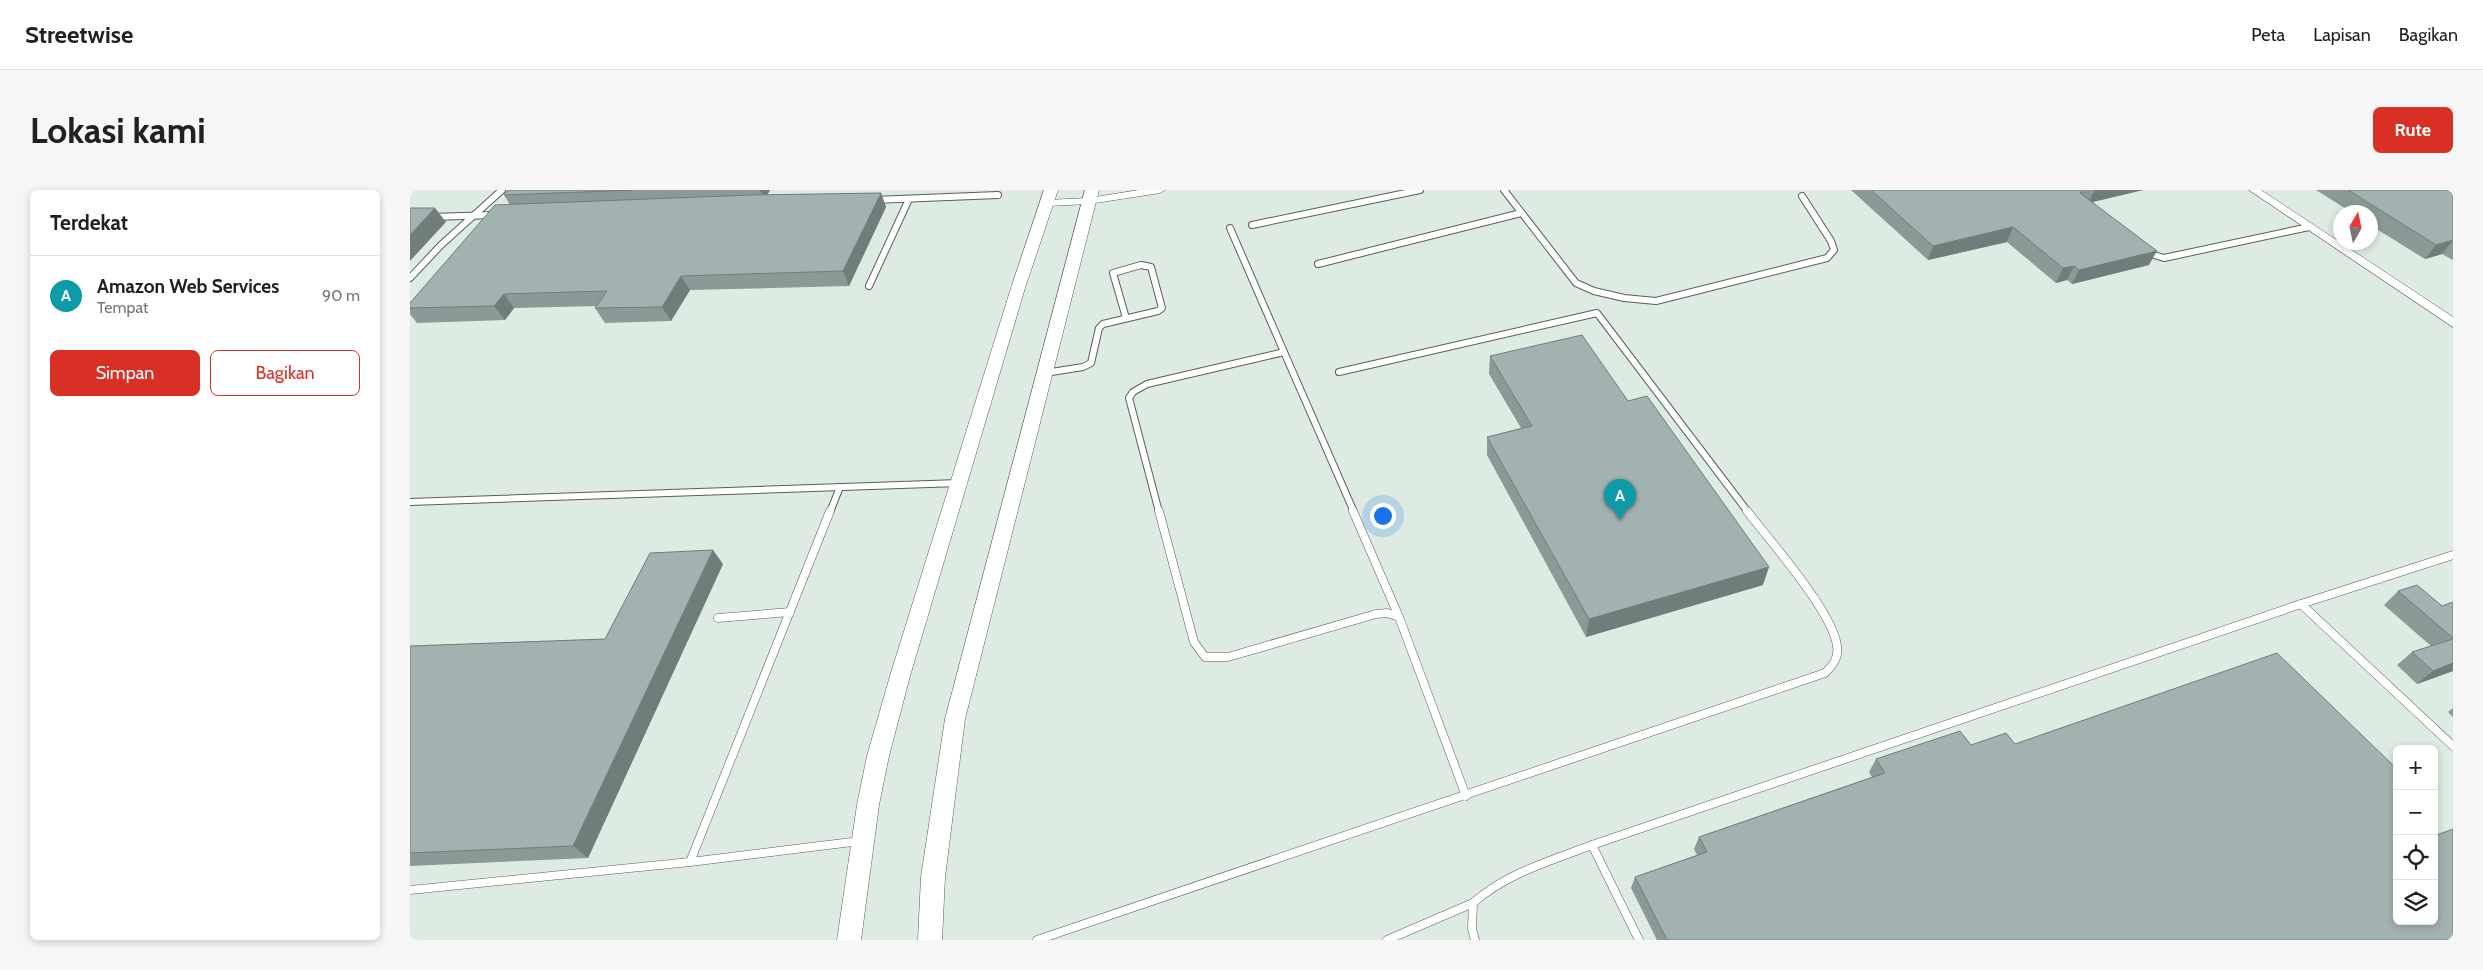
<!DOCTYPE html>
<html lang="id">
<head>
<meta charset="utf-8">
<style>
  body { margin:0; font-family:Cabin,sans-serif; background:#f6f6f6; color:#202124 }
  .controls { position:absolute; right:15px; bottom:15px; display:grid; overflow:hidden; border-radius:8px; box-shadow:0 2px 8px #0003 }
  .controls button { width:45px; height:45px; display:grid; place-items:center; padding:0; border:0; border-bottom:1px solid #e0e0e0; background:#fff; color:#202124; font:25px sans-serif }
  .compass { position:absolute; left:1923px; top:15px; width:45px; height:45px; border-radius:50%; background:#fff; box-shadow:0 2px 8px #0003; rotate:9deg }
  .you { position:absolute; left:972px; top:325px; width:18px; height:18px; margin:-12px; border:4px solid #fff; border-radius:50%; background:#1a73e8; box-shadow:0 0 0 8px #1a73e833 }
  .badge { display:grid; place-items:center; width:32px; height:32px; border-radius:50%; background:#d93025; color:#fff; font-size:16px; font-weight:700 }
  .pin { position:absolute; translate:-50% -41px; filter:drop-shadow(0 1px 2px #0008) }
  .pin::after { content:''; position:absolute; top:26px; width:18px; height:15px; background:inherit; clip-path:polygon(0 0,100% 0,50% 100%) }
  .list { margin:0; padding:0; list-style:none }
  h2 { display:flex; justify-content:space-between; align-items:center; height:65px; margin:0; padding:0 20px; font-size:21px }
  h2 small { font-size:16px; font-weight:400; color:#757577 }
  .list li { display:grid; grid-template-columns:32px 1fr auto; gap:15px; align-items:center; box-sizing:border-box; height:80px; padding:0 20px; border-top:1px solid #e0e0e0 }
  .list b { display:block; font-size:19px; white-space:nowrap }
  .list p { margin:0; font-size:16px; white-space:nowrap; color:#757577 }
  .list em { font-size:16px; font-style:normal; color:#757577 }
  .actions { display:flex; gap:10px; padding:15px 20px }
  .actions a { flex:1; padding:11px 0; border:1px solid #d93025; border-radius:8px; text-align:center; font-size:18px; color:#d93025 }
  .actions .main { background:#d93025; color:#fff }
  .icon { flex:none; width:28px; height:28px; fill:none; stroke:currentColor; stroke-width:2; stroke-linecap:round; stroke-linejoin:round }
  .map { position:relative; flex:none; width:2043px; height:750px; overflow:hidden; border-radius:8px }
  header { display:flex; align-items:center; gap:30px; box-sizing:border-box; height:70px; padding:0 25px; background:#fff; border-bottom:1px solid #e0e0e0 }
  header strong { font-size:24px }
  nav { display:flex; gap:28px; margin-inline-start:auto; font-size:18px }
  .intro { display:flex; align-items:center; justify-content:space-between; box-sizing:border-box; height:120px; padding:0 30px }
  h1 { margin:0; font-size:35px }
  .button { padding:12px 22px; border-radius:8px; background:#d93025; color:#fff; font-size:18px; font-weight:700 }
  main { display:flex; gap:30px; padding:0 30px }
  aside { flex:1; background:#fff; border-radius:8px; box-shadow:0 2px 8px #0003 }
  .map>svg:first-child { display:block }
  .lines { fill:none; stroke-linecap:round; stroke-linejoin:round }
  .service-far1-casing { stroke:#556059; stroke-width:8 }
  .service-casing { stroke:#556059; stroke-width:9 }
  .minor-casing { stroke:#556059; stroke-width:1 }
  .tertiary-casing { stroke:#556059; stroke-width:1 }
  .service-far1 { stroke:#fff; stroke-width:6 }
  .service { stroke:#fff; stroke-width:8 }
  .minor { fill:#fff; fill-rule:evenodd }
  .tertiary { fill:#fff; fill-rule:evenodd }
  .wall { fill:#8b9997 }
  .shaded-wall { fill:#717d7b }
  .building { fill:#a2b2b0; stroke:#717d7b }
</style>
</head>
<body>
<header>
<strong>Streetwise</strong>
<nav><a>Peta</a><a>Lapisan</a><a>Bagikan</a></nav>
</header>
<div class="intro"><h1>Lokasi kami</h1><a class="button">Rute</a></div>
<main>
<aside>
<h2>Terdekat<small></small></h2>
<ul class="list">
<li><span class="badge" style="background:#0f9aa8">A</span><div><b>Amazon Web Services</b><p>Tempat</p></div><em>90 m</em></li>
</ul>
<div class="actions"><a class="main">Simpan</a><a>Bagikan</a></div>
</aside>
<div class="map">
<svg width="2043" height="750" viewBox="0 0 2043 750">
  <rect width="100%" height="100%" fill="#ddebe2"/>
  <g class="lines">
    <g class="service-far1-casing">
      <g id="service-far1">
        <path d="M1094 0 1166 93 1184 101 1214 108 1246 111 1417 68 1424 60 1421 51 1392 6"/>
        <path d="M464 10 588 5"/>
        <path d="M22 27 85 25"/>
        <path d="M842 35 1010 0"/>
        <path d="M1735 62 1754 68 1899 37"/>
        <path d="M908 74 1111 23"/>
        <path d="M0 88 31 55 92 0"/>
        <path d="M459 96 499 9"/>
        <path d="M874 162 944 322"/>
        <path d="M929 182 1187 123 1338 322"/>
        <path d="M635 183 673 177 681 173 689 138 693 134 748 121 752 118 741 77 731 75 703 83 716 128"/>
        <path d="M0 312 549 293"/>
        <path d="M420 322 430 297"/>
        <path d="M749 322 719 208 723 202 737 194 874 162 820 38"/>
      </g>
    </g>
    <g class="service-casing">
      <g id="service">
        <path d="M749 321 784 452 795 467H818L966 424 977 423 989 427 1056 606"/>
        <path d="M943 321 989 427"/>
        <path d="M1891 414 2043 556"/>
        <path d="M308 428 380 422"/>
        <path d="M1182 655 1229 750"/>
        <path d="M280 672 420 321"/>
        <path d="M0 700 280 672 450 651"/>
        <path d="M627 750 1415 483C1423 475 1429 468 1427 456 1423 422 1360 351 1337 321"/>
        <path d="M977 750 1063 713"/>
        <path d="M1065 750 1062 739 1063 713C1097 683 1140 671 1182 655L1891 414 2043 365"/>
      </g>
    </g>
    <g class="minor-casing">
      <g id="minor">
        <path d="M729 0H755L750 3 679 14 637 16 632 13 637 10 679 8Z"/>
        <path d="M1839 0H1851L2043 127V137Z"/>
      </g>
    </g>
    <g class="tertiary-casing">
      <g id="tertiary">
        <path d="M634 0H648L615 98 500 486 479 566 469 615 451 750H427L447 615 457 566 480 486 601 98Z"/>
        <path d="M675 0H689L555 529 535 687 532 750H508L511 687 535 529Z"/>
      </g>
    </g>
    <use href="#service-far1" class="service-far1"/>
    <use href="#service" class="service"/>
    <use href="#minor" class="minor"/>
    <use href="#tertiary" class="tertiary"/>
  </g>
  <g class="wall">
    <path d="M98 0H360L357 5 471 3 476 17 439 96 280 100 261 131 195 133 185 118 187 116 104 118 95 130 7 133 0 124V113L100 15 94 5Z"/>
    <path d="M1441 0H1733L1683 12 1739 75 1662 94 1657 90 1646 93 1597 52 1518 70Z"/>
    <path d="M1906 0H2043V70L2032 64 2015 69 1960 35V22H1941Z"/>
    <path d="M1080 166 1218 211 1353 395 1176 447 1077 265V247L1111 238 1079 184Z"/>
    <path d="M313 374 178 668 0 676V456L195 449Z"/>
    <path d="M1988 401 2032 416 2043 412V481L2007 494 1987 475 2002 462 2021 456 1974 415Z"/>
    <path d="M2043 518V527L2038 522Z"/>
    <path d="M1605 554 1987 731 2043 750H1247L1221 698 1225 687 1287 665 1284 659 1289 647 1462 587 1459 582 1466 569 1561 555Z"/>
  </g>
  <g class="shaded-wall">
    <path d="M350 0H360L355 9Z"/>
    <path d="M1685 0H1733L1678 13Z"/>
    <path d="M471 3 476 17 439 96 433 81Z"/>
    <path d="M25 18 36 32 0 71V45Z"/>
    <path d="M1603 37 1597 52 1518 70 1523 56Z"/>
    <path d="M2043 50 2032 64 2015 69 2026 55Z"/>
    <path d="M1747 61 1739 75 1662 94 1669 80Z"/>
    <path d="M1664 76 1657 90 1646 93 1653 78Z"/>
    <path d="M271 86 280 100 261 131 252 117Z"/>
    <path d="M94 104 104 118 95 130 84 116Z"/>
    <path d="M303 360 313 374 178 668 163 656Z"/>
    <path d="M1359 377 1353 395 1176 447 1179 429Z"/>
    <path d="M2043 473V481L2007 494 2023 481Z"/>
  </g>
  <g class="building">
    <path d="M98 0H223L94 5Z"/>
    <path d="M1461 0H1670L1673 2 1670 3 1747 61 1669 80 1664 76 1653 78 1603 37 1523 56Z"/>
    <path d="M1938 0H2043V50L2026 55Z"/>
    <path d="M471 3 433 81 271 86 252 117 185 118 197 101 94 104 84 116 0 118V113L85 15 341 5Z"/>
    <path d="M0 18H25L0 45Z"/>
    <path d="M1172 145 1218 211 1237 206 1359 377 1179 429 1077 247 1122 236 1080 166Z"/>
    <path d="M303 360 163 656 0 663V456L195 449 240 363Z"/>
    <path d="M2007 395 2032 416 2043 412V448L1988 401Z"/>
    <path d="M2043 449V473L2023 481 2002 462Z"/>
    <path d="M1867 463 1987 579V731H2024V646L2043 639V750H1257L1225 687 1297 662 1289 647 1475 583 1466 569 1550 541 1561 555 1596 543 1605 554Z"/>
  </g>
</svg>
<div class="controls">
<button>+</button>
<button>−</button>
<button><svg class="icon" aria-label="locate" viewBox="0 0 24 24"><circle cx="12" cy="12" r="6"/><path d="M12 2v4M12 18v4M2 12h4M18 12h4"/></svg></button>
<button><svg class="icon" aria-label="layers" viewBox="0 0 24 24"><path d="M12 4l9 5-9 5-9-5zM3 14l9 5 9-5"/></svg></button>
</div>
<svg class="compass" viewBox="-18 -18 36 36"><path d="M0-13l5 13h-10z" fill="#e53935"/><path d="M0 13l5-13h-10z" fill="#757577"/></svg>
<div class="you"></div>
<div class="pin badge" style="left:1210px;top:330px;background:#0f9aa8">A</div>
</div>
</main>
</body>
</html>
